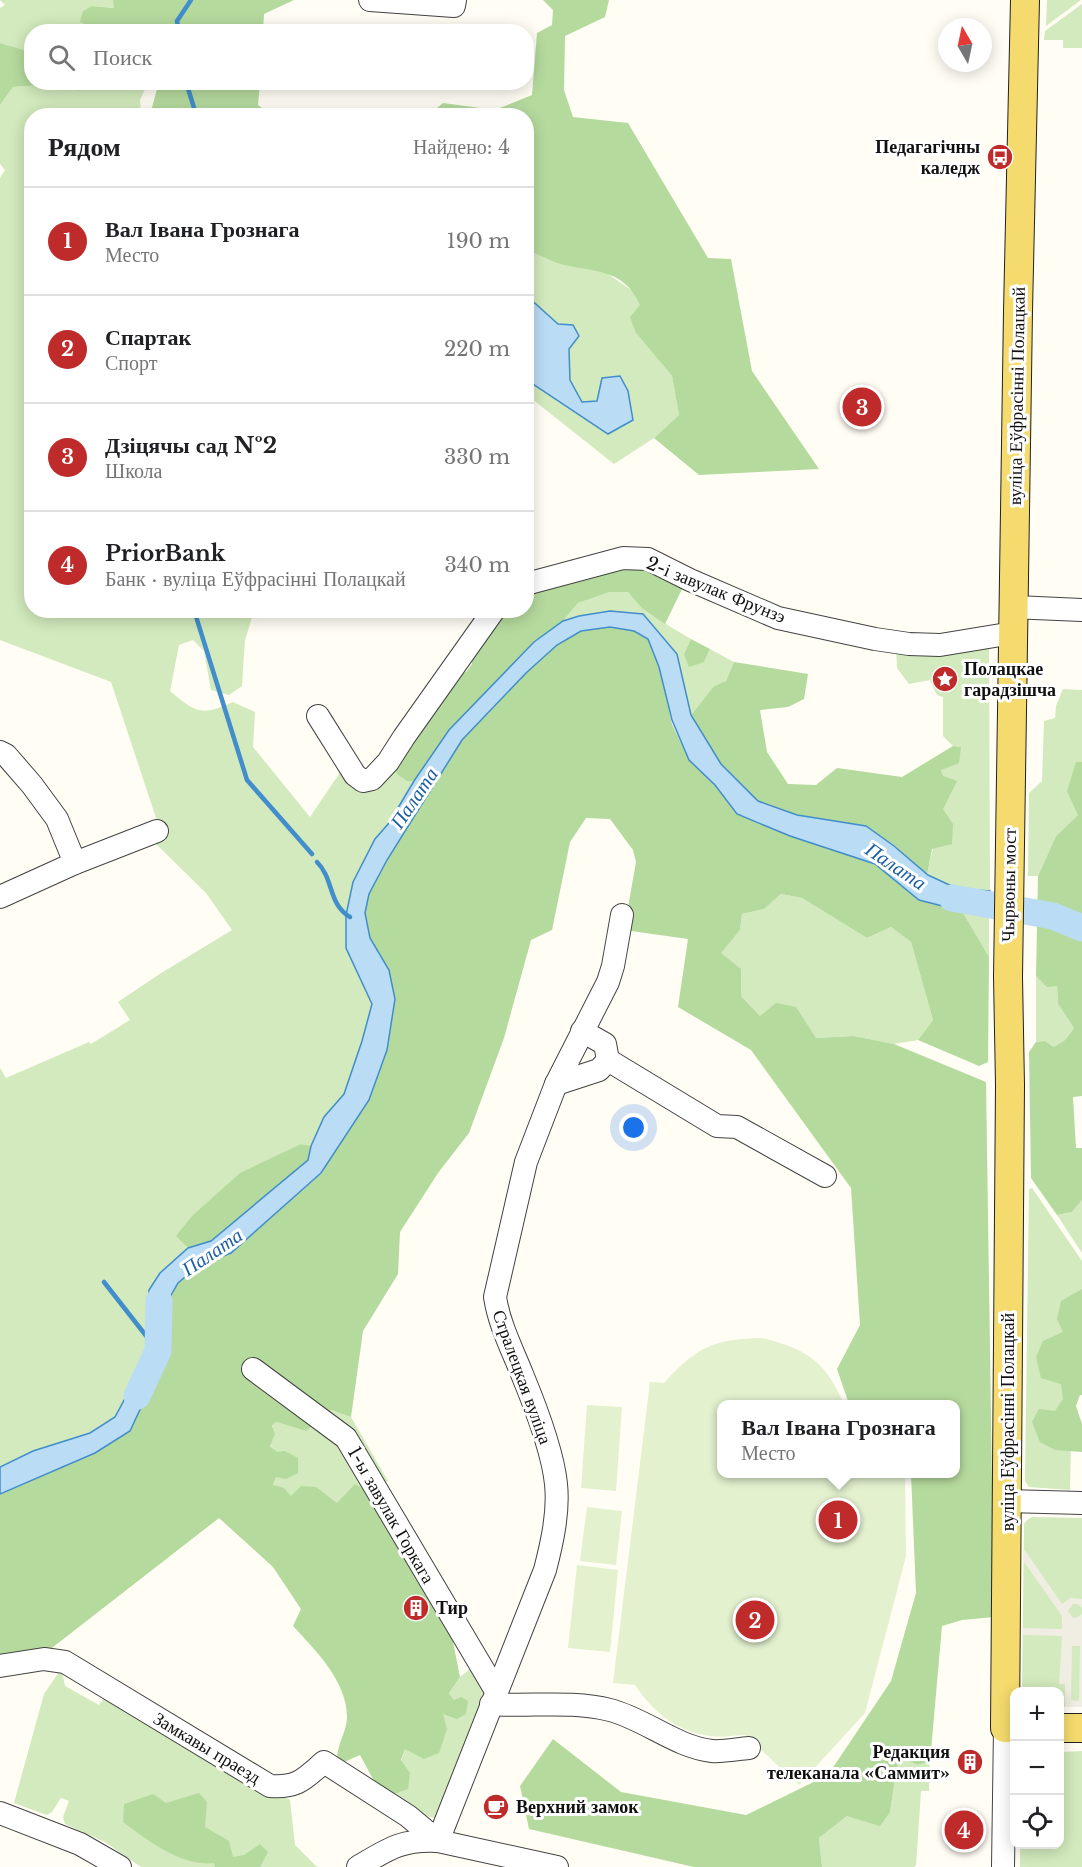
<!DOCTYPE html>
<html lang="ru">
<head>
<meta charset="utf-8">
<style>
  body { margin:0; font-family:"Libre Baskerville",serif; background:#f6f6f6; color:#202124 }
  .controls { position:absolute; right:18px; bottom:18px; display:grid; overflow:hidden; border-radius:12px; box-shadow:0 3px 15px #0003 }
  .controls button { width:54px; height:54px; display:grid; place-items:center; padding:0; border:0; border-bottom:2px solid #e0e0e0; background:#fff; color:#202124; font:30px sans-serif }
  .compass { position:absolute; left:938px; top:18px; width:54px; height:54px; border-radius:50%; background:#fff; box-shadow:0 3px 15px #0003; rotate:351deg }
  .you { position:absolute; left:634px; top:1128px; width:21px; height:21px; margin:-15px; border:4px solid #fff; border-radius:50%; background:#1a73e8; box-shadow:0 0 0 9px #1a73e833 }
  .badge { display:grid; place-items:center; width:39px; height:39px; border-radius:50%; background:#bf2a2a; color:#fff; font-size:20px; font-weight:700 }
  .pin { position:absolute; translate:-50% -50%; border:3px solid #fff; box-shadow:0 2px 6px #0006 }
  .popup { position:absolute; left:717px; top:1400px; width:243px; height:78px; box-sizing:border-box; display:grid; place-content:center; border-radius:12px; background:#fff; filter:drop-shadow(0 2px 4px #0005); font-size:20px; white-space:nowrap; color:#757577 }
  .popup b { font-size:22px; color:#202124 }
  .popup::after { content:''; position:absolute; left:50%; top:100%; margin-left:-12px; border:12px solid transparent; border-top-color:#fff }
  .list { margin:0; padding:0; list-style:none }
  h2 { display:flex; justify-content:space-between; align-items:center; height:78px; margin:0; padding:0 24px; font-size:26px }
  h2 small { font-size:20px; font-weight:400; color:#757577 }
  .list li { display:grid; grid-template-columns:39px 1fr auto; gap:18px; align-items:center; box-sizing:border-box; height:108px; padding:0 24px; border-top:2px solid #e0e0e0 }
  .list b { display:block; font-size:22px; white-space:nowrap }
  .list p { margin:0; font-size:20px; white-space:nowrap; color:#757577 }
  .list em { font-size:20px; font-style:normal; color:#757577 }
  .icon { flex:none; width:33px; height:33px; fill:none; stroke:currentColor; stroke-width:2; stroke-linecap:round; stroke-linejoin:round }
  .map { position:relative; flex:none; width:1082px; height:1867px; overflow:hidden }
  .search { position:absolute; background:#fff; box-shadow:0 3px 15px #0003; left:24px; top:24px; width:510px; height:66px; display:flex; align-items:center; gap:15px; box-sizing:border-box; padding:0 21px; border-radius:24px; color:#757577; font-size:22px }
  .panel { position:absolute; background:#fff; box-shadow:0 3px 15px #0003; left:24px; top:108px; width:510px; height:510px; border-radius:24px }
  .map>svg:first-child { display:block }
  .green { fill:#d2eabd }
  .forest { fill:#b5da9d }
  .pitch { fill:#e3f1cf }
  .plaza { fill:#f0ede2; fill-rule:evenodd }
  .water { fill:#badcf5; stroke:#428dcb; stroke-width:1.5 }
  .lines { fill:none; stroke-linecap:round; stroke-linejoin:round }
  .stream { stroke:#428dcb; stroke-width:4.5 }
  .river { stroke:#badcf5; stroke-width:27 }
  .minor-casing { stroke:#434343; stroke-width:24 }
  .major-casing { stroke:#212121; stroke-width:30 }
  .minor { stroke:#fff; stroke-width:22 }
  .major { stroke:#f5db6d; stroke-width:28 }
  .labels { text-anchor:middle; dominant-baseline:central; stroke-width:6; stroke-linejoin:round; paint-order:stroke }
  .poi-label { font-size:18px; font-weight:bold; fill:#101010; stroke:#fff; text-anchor:start }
  .street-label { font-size:18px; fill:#101010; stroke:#fff }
  .water-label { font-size:20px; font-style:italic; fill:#1a5fa1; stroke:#fff }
</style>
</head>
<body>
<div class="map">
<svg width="1082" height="1867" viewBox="0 0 1082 1867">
  <rect width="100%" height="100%" fill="#fffdf4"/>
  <g class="green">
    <path d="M0 0H113L115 8 92 6 80 22 98 31 32 32 31 52 0 43V8L5 5Z"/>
    <path d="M1047 0H1081L1046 26Z"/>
    <path d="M1082 4V48H1063V40H1044L1045 31Z"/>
    <path d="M86 83H148L140 100 141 115 32 116V610L254 611 245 640 242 686 229 695 211 690 204 651 193 640 179 645 170 691C195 712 201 717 233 702L255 712 253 747 310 817 345 765 349 773 394 762 407 781H414L389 823 375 839 346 948 372 1003 362 1041 344 1094 324 1117 311 1146 301 1144 177 1236 188 1248 160 1273 149 1290 145 1361 115 1417 90 1433 33 1451 0 1467V1068L6 1078 89 1042 91 1044 130 1020 118 1002 158 975 232 930 206 893 156 844 155 826 157 821 111 682 0 640V178L5 170 0 164V105L13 87 59 84 78 91 86 86Z"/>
    <path d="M526 250 559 263 605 272 634 292 641 305 636 333 672 376 679 415 654 438 614 464 527 395Z"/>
    <path d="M610 592H628C646 613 667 625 691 639L684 654 704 662 710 649 734 662 726 681 714 686 691 715 677 654 610 611 579 616 563 621 578 603Z"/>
    <path d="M989 646 990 891 958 889 927 875C933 841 950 803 941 769L961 747 953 746 943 736V697L937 695 930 680 909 684 897 668 896 647Z"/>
    <path d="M1063 689 1082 690V762H1076L1078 815 1056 836 1038 876H1028L1029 793 1042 781 1044 721 1055 718 1056 706Z"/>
    <path d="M781 894 802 898 867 938 891 927 911 942 933 1020 918 1040 894 1044 854 1036 816 1038 760 1016 741 996 740 969 720 953 740 930 742 914 764 909Z"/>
    <path d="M962 911 989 915V957Z"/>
    <path d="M1036 976 1047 986H1057L1058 1004 1074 1028 1065 1040 1054 1047 1045 1041 1036 1042Z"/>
    <path d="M1032 1188 1082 1261V1392H1072L1070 1490 1029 1487 1025 1481 1029 1189Z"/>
    <path d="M1082 1200V1253L1057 1215 1072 1212Z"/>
    <path d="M331 1410 351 1417 388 1481 369 1492 337 1503 291 1497 273 1485 276 1477 277 1453 270 1445 275 1434 272 1426 276 1422 306 1431Z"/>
    <path d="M1032 1517 1082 1518V1707H1060V1692L1024 1691 1022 1687 1024 1524 1026 1521Z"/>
    <path d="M471 1668 487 1692 438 1818C420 1817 405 1805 391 1795L405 1749 443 1714 454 1700 449 1693 460 1677Z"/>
    <path d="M61 1669 65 1672 63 1676 65 1686 99 1705 108 1693 214 1757 290 1800 295 1845 317 1867H141L105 1842 65 1824 63 1817 69 1801 61 1798 52 1812 47 1815 14 1803 44 1694Z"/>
    <path d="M1082 1751V1867H1020V1845L1060 1844V1752Z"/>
    <path d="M906 1759 917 1765 930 1762 929 1791H921L916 1865 914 1867H822L819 1838 847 1816 890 1812 897 1766Z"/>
  </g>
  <g class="forest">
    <path d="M113 0H294L264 14 263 31 181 32 176 29 175 32 98 31 80 22 83 11 92 6 114 8Z"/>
    <path d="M543 0H609L605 17 565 36 564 90 573 117 628 123 708 258 731 259 752 371 819 469 699 475 654 438 679 415 672 376 636 333 630 317 640 305C623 266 591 273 557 263 547 259 537 254 527 250L526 116 428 115 443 103 495 110 532 95 537 33 552 25 553 10Z"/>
    <path d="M0 43 31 52 32 82 86 83V86L78 91 58 84 13 87 0 105Z"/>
    <path d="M180 83H260L258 105 271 115H150L157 89 180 87Z"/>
    <path d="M623 564 648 568 684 585 665 624 642 608 628 592H610L578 603 563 621 534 642 449 730 414 781H407L397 774 394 762 455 677 466 672 472 664 470 653 502 611 526 610 527 594Z"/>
    <path d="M610 627 634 631 648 638 659 667 672 724 689 760 715 785 737 814 790 836 875 864 919 900 962 911 989 957 988 1062 979 1066 918 1040 933 1020 911 942 891 927 867 938 802 898 781 894 764 909 742 914 740 930 721 953 741 969V996L760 1016 776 1003 796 1007 816 1038 854 1036 894 1044 986 1082 994 1617 962 1620 942 1626 930 1762 917 1765 906 1759 897 1766 890 1812 880 1826 847 1816 819 1838 822 1867H694L529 1829 520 1786 553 1739 621 1792 746 1815 828 1775 891 1681 916 1593 911 1474H955V1404H849L837 1369 860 1325 851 1188 751 1050 678 1007 688 939 624 930 636 862 633 850 610 819 586 818 570 842 552 930 531 940 504 1038 469 1133 438 1173 400 1232 398 1274 363 1331 351 1417 331 1410 306 1431 276 1422 272 1426 275 1434 270 1446 277 1452 285 1451 298 1458V1473L286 1479 276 1477 273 1485 284 1488 291 1496 301 1486 316 1487 337 1503 355 1484 369 1492 449 1622 460 1677 449 1693 454 1700 461 1697 468 1701 466 1714 457 1719 443 1714 447 1729 439 1753 424 1759 405 1749 401 1760 410 1773 408 1789 391 1795 374 1781 360 1755 344 1762 337 1757C338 1743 347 1730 347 1717 347 1681 315 1650 293 1626L301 1609 273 1567 219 1518 48 1651 0 1659V1494L43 1475 144 1401 165 1306 178 1283 199 1265 231 1253 322 1173 389 970 370 938 365 913 369 894 387 860 462 740 525 673 557 645 581 631Z"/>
    <path d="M691 639 710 649 704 662 689 667 684 654Z"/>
    <path d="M734 662 808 674 804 699 788 707 760 710 767 752 788 784 816 785 837 768 902 777 953 746 961 747 959 763 941 770 943 776 957 781 943 809 953 824 952 844 932 849 927 875 895 846 866 826 797 815 758 801 721 764 691 715 714 686 726 681Z"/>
    <path d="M1076 762H1082V1096L1073 1097 1076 1148H1082V1200L1072 1212 1057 1215 1031 1178 1029 1052 1036 1042 1045 1041 1054 1047 1065 1040 1074 1028 1058 1004 1057 986 1047 987 1036 976 1038 876 1056 836 1078 815 1067 791Z"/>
    <path d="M301 1144 311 1146 308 1160 211 1241 188 1248 176 1236 192 1216 240 1173Z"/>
    <path d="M1082 1289V1395H1080L1076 1406 1082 1424V1452L1055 1450 1040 1442 1032 1422 1039 1409 1055 1411 1063 1399 1061 1384 1041 1378 1036 1357 1043 1341 1063 1332 1057 1319 1061 1301Z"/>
    <path d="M199 1793 207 1802 205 1827 229 1841 233 1857 244 1855 260 1844 268 1852 260 1867H215L214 1863C182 1867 147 1840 123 1822L124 1804 153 1794 166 1803Z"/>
  </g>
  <g class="pitch">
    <path d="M762 1338C807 1349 825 1361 844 1404H721V1474H905L906 1556 865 1713 799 1785 745 1735C735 1735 723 1738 712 1736 678 1733 653 1712 635 1685L613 1683 650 1382 664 1383C697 1347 713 1339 762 1338Z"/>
    <path d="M587 1405 622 1407 616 1491 581 1488Z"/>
    <path d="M587 1507 622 1511 616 1565 580 1561Z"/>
    <path d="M577 1565 618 1570 610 1652 568 1648Z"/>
  </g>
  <path class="plaza" d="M1024 1549 1062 1604 1070 1598 1082 1599V1608L1078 1604H1073L1068 1611 1073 1618 1078 1617 1082 1614V1707H1065V1684H1059L1062 1636 1023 1635V1628L1062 1629V1616L1024 1562ZM1072 1646H1080L1079 1701 1071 1700Z"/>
  <g class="water">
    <path d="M527 296 558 324 573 325 579 336 569 349 570 380 582 402 597 401 602 378 620 376 628 391 633 420 608 434 527 380Z"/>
    <path d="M610 611 643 614 677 654 691 715 721 764 758 801 797 815 866 826 894 846 928 875 958 889 990 891 989 915 962 911 919 900 875 864 790 836 737 814 715 785 689 760 672 720 659 667 648 639 634 631 610 627 581 631 557 645 526 673 462 740 387 860 369 894 365 913 370 938 389 970 395 999 387 1050 369 1100 321 1173 231 1253 199 1265 178 1283 165 1306 144 1401 130 1431 95 1453 0 1494V1467L33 1451 90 1433 115 1417 145 1361 149 1290 160 1273 188 1248 211 1241 308 1160 311 1146 324 1117 344 1094 362 1041 372 1004 346 948V915L353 882 375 839 389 823 414 781 449 730 534 642 563 621 579 616Z"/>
  </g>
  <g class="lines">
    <g class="stream">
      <path d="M179 32 177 21 191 0"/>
      <path d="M186 82 195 111 194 116"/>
      <path d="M194 610 247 780 312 854"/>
      <path d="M317 862C334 879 328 904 350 917"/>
      <path d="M104 1282 158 1351"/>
    </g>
    <g class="river">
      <path d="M952 898 1053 916 1082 928"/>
      <path d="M137 1396 158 1351 159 1301"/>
    </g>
    <g class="minor-casing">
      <g id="minor">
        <path d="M370 0 454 6 455 0"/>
        <path d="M526 584 623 558 648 559 690 580 778 618 875 639 909 644 940 645 1013 633"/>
        <path d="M1013 607 1082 610"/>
        <path d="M318 716 355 775 363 781 372 779 388 762 404 737 494 610"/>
        <path d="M0 752 6 755 32 785 57 819 75 863"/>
        <path d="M0 897 75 863 157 831"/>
        <path d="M608 1060 717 1126 737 1127 825 1176"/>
        <path d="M556 1084 599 1070 608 1060 605 1044 582 1031"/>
        <path d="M253 1369 346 1438 496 1691"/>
        <path d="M1007 1501 1082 1503"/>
        <path d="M0 1666 44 1659 65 1662 270 1786C298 1788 304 1779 324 1762L408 1816 438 1841"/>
        <path d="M491 1704C530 1707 571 1700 610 1710 645 1719 676 1747 712 1751 723 1752 737 1749 749 1748"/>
        <path d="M0 1813 80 1844 120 1867"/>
        <path d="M438 1841 545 1570C552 1543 559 1512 556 1484 553 1453 534 1403 522 1374 512 1349 499 1324 495 1297L526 1162 556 1084 608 982 613 966 622 915"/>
        <path d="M358 1867C388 1849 402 1839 438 1841L557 1867"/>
        <path d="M1003 1867 1005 1728"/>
      </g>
    </g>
    <g class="major-casing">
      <g id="major">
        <path d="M1014 1728H1005L1010 1085 1008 977 1018 311 1025 0"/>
        <path d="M1060 1728H1082"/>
      </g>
    </g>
    <use href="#minor" class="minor"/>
    <use href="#major" class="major"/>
  </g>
  <defs>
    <g id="bus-disc" transform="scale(1.35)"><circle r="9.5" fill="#bf2a2a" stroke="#fff"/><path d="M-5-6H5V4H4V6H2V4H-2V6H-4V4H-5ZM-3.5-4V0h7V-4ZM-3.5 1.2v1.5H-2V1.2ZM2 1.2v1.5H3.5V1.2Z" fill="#fff"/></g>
    <g id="sight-disc" transform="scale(1.35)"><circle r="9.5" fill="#bf2a2a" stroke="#fff"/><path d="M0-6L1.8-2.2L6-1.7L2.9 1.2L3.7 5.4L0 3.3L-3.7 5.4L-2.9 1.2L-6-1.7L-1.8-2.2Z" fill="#fff"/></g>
    <g id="building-disc" transform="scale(1.35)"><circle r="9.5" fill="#bf2a2a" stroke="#fff"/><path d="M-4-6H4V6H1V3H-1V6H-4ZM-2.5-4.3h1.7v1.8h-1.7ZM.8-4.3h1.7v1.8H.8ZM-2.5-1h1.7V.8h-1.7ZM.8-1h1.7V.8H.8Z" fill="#fff"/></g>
    <g id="cafe-disc" transform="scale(1.35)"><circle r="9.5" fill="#bf2a2a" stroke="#fff"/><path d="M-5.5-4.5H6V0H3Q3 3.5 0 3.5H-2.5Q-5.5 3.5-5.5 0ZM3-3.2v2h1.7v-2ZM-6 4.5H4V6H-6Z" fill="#fff"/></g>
  </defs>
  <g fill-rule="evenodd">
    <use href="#bus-disc" x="1000" y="157"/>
    <use href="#sight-disc" x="945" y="679"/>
    <use href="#building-disc" x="416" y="1608"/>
    <use href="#building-disc" x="970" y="1762"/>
    <use href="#cafe-disc" x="496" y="1807"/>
  </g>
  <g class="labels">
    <g class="poi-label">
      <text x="980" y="147" text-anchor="end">Педагагічны<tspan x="980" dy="21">каледж</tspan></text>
      <text x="964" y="669">Полацкае<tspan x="964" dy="21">гарадзішча</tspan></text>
      <text x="436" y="1608">Тир</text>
      <text x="950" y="1752" text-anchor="end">Редакция<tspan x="950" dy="21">телеканала «Саммит»</tspan></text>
      <text x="516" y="1807">Верхний замок</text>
    </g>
    <g class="street-label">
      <text transform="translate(1017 396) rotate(-89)">вуліца Еўфрасінні Полацкай</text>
      <text transform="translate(716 590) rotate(22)">2-і завулак Фрунзэ</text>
      <text transform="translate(1009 885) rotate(-89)">Чырвоны мост</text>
      <text transform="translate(522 1377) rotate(70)">Стралецкая вуліца</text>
      <text transform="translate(1008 1422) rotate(-90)">вуліца Еўфрасінні Полацкай</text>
      <text transform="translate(391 1515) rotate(60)">1-ы завулак Горкага</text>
      <text transform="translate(207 1748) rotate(31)">Замкавы праезд</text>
    </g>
    <g class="water-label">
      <text transform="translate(414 798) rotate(-56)">Палата</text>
      <text transform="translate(896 866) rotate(34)">Палата</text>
      <text transform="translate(212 1252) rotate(-34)">Палата</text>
    </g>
  </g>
</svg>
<div class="controls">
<button>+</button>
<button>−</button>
<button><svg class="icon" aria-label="locate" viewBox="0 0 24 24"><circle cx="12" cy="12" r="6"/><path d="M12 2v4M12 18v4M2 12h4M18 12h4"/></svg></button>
</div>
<svg class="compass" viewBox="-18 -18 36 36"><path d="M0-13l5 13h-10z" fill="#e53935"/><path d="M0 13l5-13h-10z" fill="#757577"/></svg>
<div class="you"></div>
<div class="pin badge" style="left:838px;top:1520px">1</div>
<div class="popup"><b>Вал Івана Грознага</b>Место</div>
<div class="pin badge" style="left:755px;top:1620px">2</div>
<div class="pin badge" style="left:862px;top:407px">3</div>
<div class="pin badge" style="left:964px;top:1830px">4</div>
<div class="search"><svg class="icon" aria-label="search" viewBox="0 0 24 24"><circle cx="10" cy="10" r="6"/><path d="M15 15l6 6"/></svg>Поиск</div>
<section class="panel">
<h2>Рядом<small>Найдено: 4</small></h2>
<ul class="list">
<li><span class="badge">1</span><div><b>Вал Івана Грознага</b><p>Место</p></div><em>190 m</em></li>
<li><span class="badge">2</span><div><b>Спартак</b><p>Спорт</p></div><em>220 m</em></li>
<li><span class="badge">3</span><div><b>Дзіцячы сад №2</b><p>Школа</p></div><em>330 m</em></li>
<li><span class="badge">4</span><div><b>PriorBank</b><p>Банк · вуліца Еўфрасінні Полацкай</p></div><em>340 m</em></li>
</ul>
</section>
</div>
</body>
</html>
